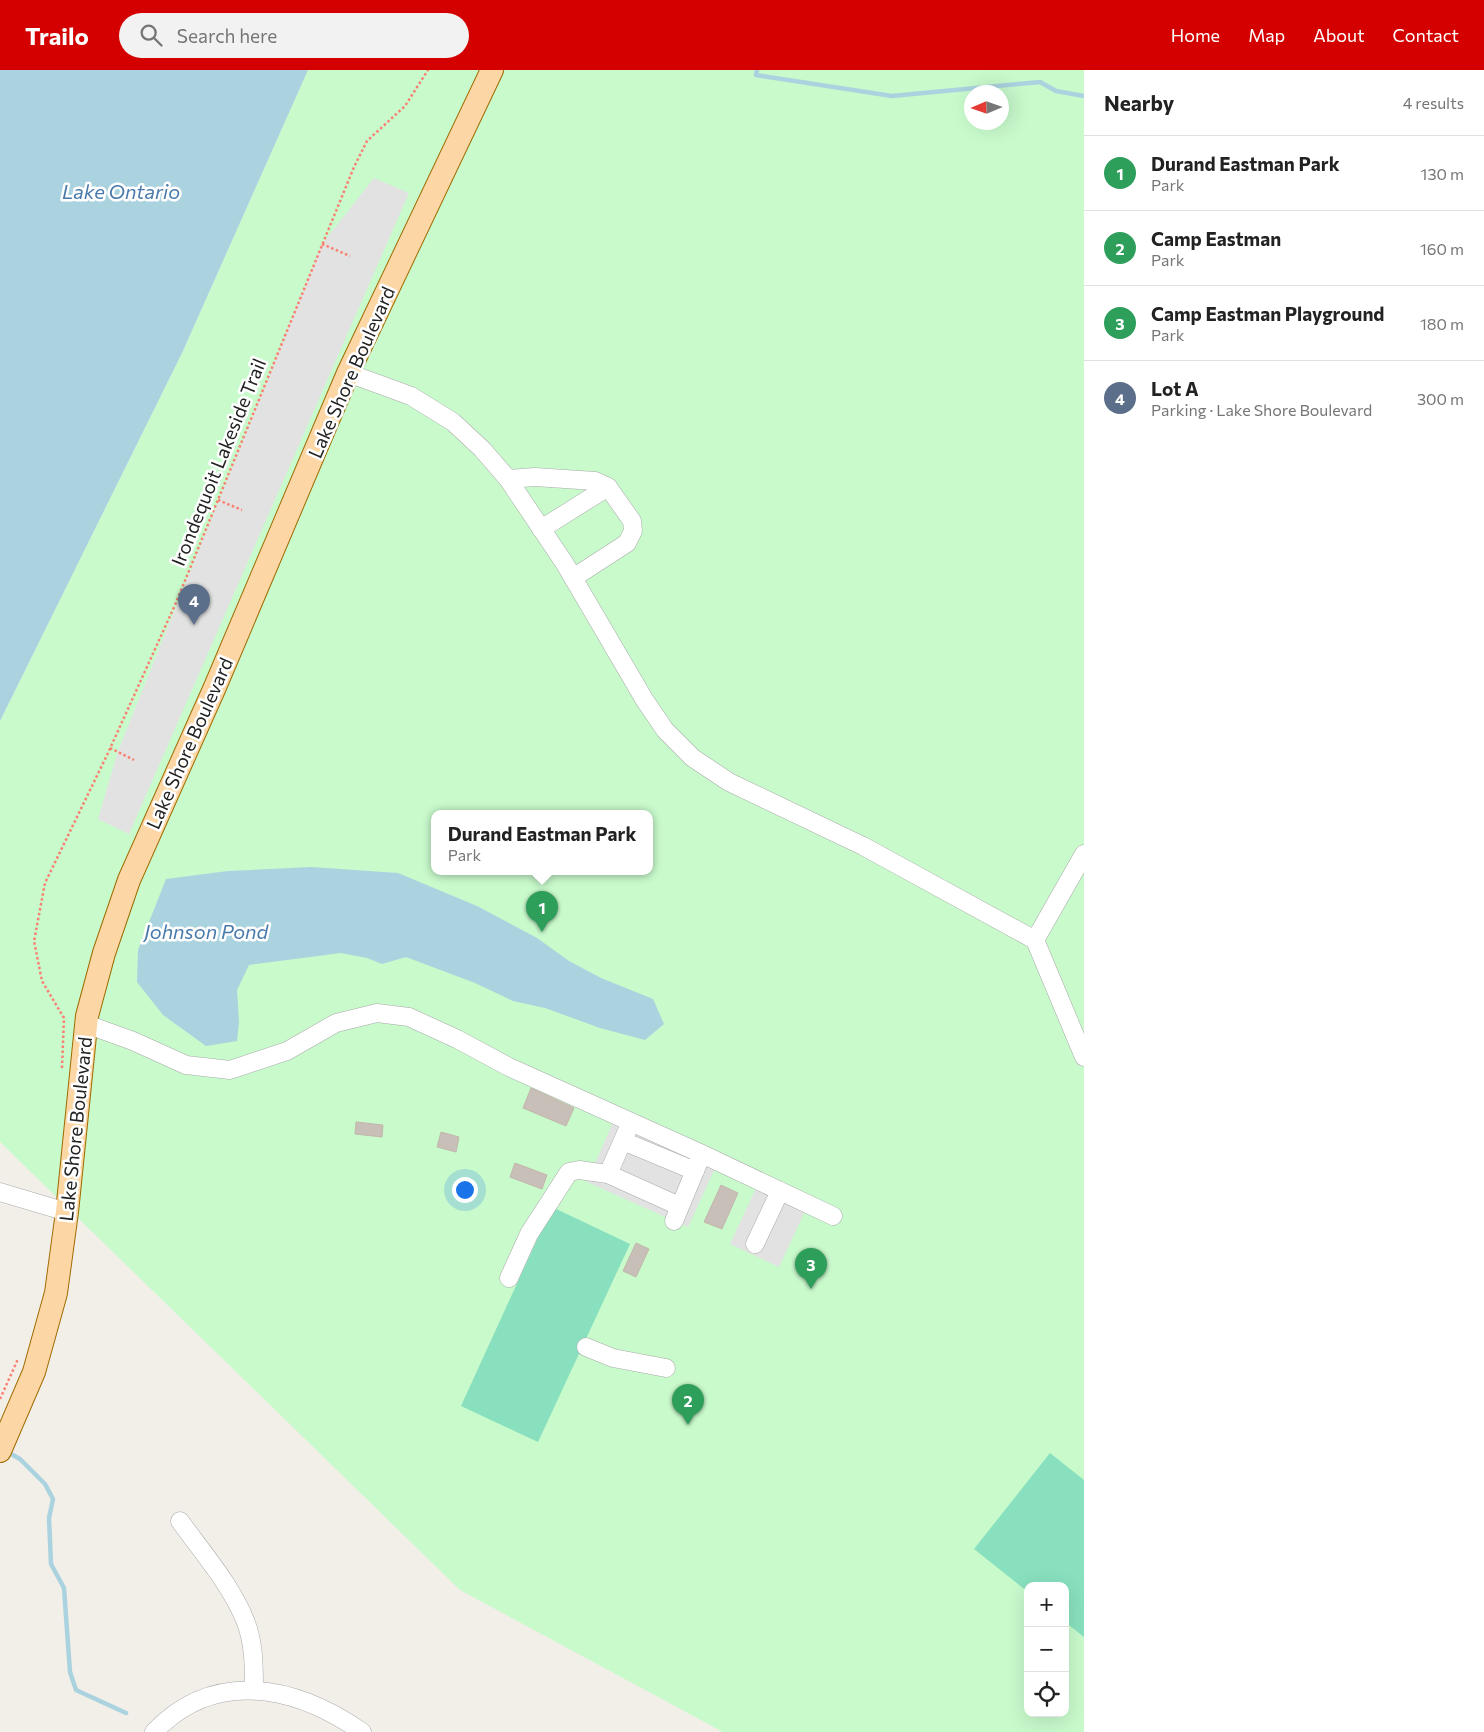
<!DOCTYPE html>
<html lang="en">
<head>
<meta charset="utf-8">
<style>
  body { margin:0; font-family:Commissioner,sans-serif; background:#f2f2f2; color:#222 }
  .controls { position:absolute; right:15px; bottom:15px; display:grid; overflow:hidden; border-radius:10px; box-shadow:0 5px 20px #0002 }
  .controls button { width:45px; height:45px; display:grid; place-items:center; padding:0; border:0; border-bottom:1px solid #e0e0e0; background:#fff; color:#222; font:25px sans-serif }
  .compass { position:absolute; left:964px; top:15px; width:45px; height:45px; border-radius:50%; background:#fff; box-shadow:0 5px 20px #0002; rotate:268deg }
  .you { position:absolute; left:464px; top:1119px; width:18px; height:18px; margin:-12px; border:4px solid #fff; border-radius:50%; background:#1a73e8; box-shadow:0 0 0 8px #1a73e833 }
  .badge { display:grid; place-items:center; width:32px; height:32px; border-radius:50%; background:#d40000; color:#fff; font-size:16px; font-weight:700 }
  .pin { position:absolute; translate:-50% -41px; filter:drop-shadow(0 1px 2px #0008) }
  .pin::after { content:''; position:absolute; top:26px; width:18px; height:15px; background:inherit; clip-path:polygon(0 0,100% 0,50% 100%) }
  .popup { position:absolute; left:431px; top:740px; width:222px; height:65px; box-sizing:border-box; display:grid; place-content:center; border-radius:10px; background:#fff; filter:drop-shadow(0 1px 4px #0005); font-size:16px; white-space:nowrap; color:#767676 }
  .popup b { font-size:19px; color:#222 }
  .popup::after { content:''; position:absolute; left:50%; top:100%; margin-left:-10px; border:10px solid transparent; border-top-color:#fff }
  .list { margin:0; padding:0; list-style:none }
  h2 { display:flex; justify-content:space-between; align-items:center; height:65px; margin:0; padding:0 20px; font-size:21px }
  h2 small { font-size:16px; font-weight:400; color:#767676 }
  .list li { display:grid; grid-template-columns:32px 1fr auto; gap:15px; align-items:center; box-sizing:border-box; height:75px; padding:0 20px; border-top:1px solid #e0e0e0 }
  .list b { display:block; font-size:19px; white-space:nowrap }
  .list p { margin:0; font-size:16px; white-space:nowrap; color:#767676 }
  .list em { font-size:16px; font-style:normal; color:#767676 }
  .icon { flex:none; width:28px; height:28px; fill:none; stroke:currentColor; stroke-width:2; stroke-linecap:round; stroke-linejoin:round }
  .map { position:relative; flex:none; width:1084px; height:1662px; overflow:hidden }
  header { display:flex; align-items:center; gap:30px; box-sizing:border-box; height:70px; padding:0 25px; background:#d40000; color:#fff }
  header strong { font-size:24px }
  nav { display:flex; gap:28px; margin-inline-start:auto; font-size:18px }
  .search { width:350px; height:45px; background:#f2f2f2; display:flex; align-items:center; gap:12px; box-sizing:border-box; padding:0 18px; border-radius:28px; color:#767676; font-size:19px }
  main { display:flex }
  aside { flex:1; background:#fff }
  .map>svg:first-child { display:block }
  .park { fill:#c8facc; fill-rule:evenodd }
  .pitch { fill:#88e0be }
  .parking { fill:#e2e2e2 }
  .water { fill:#aad3df }
  .lines { fill:none; stroke-linecap:round; stroke-linejoin:round }
  .stream { stroke:#aad3df; stroke-width:4.5 }
  .building { fill:#c7bfb8; stroke:#c4b6ab }
  .minor-casing { stroke:#a9a9a9; stroke-width:19 }
  .major-casing { stroke:#a06b00; stroke-width:24 }
  .path { stroke:#fa8072; stroke-width:2.5; stroke-dasharray:2.5 2.5; stroke-linecap:butt }
  .minor { stroke:#fff; stroke-width:18 }
  .major { stroke:#fcd6a4; stroke-width:22 }
  .labels { text-anchor:middle; dominant-baseline:central; stroke-width:5; stroke-linejoin:round; paint-order:stroke }
  .street-label { font-size:19px; fill:#222; stroke:#fff }
  .water-label { font-size:20px; font-style:italic; fill:#4a7aab; stroke:#fff }
</style>
</head>
<body>
<header>
<strong>Trailo</strong>
<div class="search"><svg class="icon" aria-label="search" viewBox="0 0 24 24"><circle cx="10" cy="10" r="6"/><path d="M15 15l6 6"/></svg>Search here</div>
<nav><a>Home</a><a>Map</a><a>About</a><a>Contact</a></nav>
</header>
<main>
<div class="map">
<svg width="1084" height="1662" viewBox="0 0 1084 1662">
  <rect width="100%" height="100%" fill="#f2efe9"/>
  <path class="park" d="M308 0H1084V1662H723L460 1520 0 1072V651L182 283ZM972 22H1002V52H972ZM434 743H650V801H434ZM1028 1516H1065V1643H1028Z"/>
  <g class="pitch">
    <path d="M552 1137 630 1174 538 1372 461 1336Z"/>
    <path d="M1050 1383 1084 1410V1567L1065 1552V1516H1028V1522L974 1479Z"/>
  </g>
  <g class="parking">
    <path d="M374 108 409 123 129 764 98 749 118 681 322 174Z"/>
    <path d="M614 1050 716 1096 688 1157 587 1112Z"/>
    <path d="M757 1116 806 1139 779 1197 730 1174Z"/>
  </g>
  <g class="water">
    <path d="M0 0H308L182 283 0 651Z"/>
    <path d="M311 797 398 803 477 836 537 868 569 891 601 908 653 929 664 954 645 970 600 958 545 938 513 931 475 913 406 887 382 894 367 888 341 883 249 895 237 920 239 952 237 971 206 976 163 945 137 912 138 880 166 809 228 801Z"/>
  </g>
  <g class="lines">
    <g class="stream">
      <path d="M757 0 756 5 892 26 1040 12 1056 21 1084 26"/>
      <path d="M11 1384 20 1389 45 1414 53 1429 49 1448 51 1494 64 1518 70 1602 76 1620 126 1643"/>
    </g>
  </g>
  <g class="building">
    <path d="M531 1018 574 1038 566 1056 523 1038Z"/>
    <path d="M356 1052 383 1055 382 1067 355 1064Z"/>
    <path d="M441 1062 459 1067 456 1082 437 1077Z"/>
    <path d="M515 1093 547 1105 542 1119 510 1107Z"/>
    <path d="M721 1115 738 1123 722 1159 704 1152Z"/>
    <path d="M636 1173 649 1179 636 1207 623 1201Z"/>
  </g>
  <g class="lines">
    <g class="minor-casing">
      <g id="minor">
        <path d="M348 303 411 326 453 352 482 379 508 409 565 494 644 629 665 660 693 688 729 712 863 776 1035 870 1084 987"/>
        <path d="M508 409 535 407 595 411 608 417 632 451 633 461 627 473 573 508"/>
        <path d="M541 459 608 417"/>
        <path d="M1035 870 1084 784"/>
        <path d="M86 954 133 971 186 995 230 1000 287 981 336 953 377 943 409 947 457 969 509 997 702 1084 833 1146"/>
        <path d="M631 1052 608 1104 679 1136"/>
        <path d="M623 1071 695 1101"/>
        <path d="M0 1122 67 1142"/>
        <path d="M674 1151 699 1091"/>
        <path d="M755 1174 780 1121"/>
        <path d="M509 1208 529 1164 569 1102 579 1100 608 1104"/>
        <path d="M586 1277 613 1288 666 1298"/>
        <path d="M180 1451C202 1482 231 1515 245 1550 254 1572 254 1596 254 1619"/>
        <path d="M154 1662C215 1598 296 1616 362 1662"/>
      </g>
    </g>
    <g class="major-casing">
      <path id="major" d="M0 1381 34 1302 56 1223 67 1142 87 946 104 883 129 810 215 617 348 303 492 0"/>
    </g>
    <g class="path">
      <path d="M322 174 350 186"/>
      <path d="M218 430 242 440"/>
      <path d="M110 678 134 690"/>
      <path d="M62 998 64 948 42 911 34 871 45 813 108 683 175 535 354 97 367 71 405 36 428 0"/>
      <path d="M0 1329 18 1289"/>
    </g>
    <use href="#minor" class="minor"/>
    <use href="#major" class="major"/>
  </g>
  <g class="labels">
    <g class="street-label">
      <text transform="translate(351 302) rotate(-66)">Lake Shore Boulevard</text>
      <text transform="translate(218 392) rotate(-68)">Irondequoit Lakeside Trail</text>
      <text transform="translate(189 673) rotate(-66)">Lake Shore Boulevard</text>
      <text transform="translate(75 1059) rotate(-84)">Lake Shore Boulevard</text>
    </g>
    <g class="water-label">
      <text x="121" y="121">Lake Ontario</text>
      <text x="206" y="861">Johnson Pond</text>
    </g>
  </g>
</svg>
<div class="controls">
<button>+</button>
<button>−</button>
<button><svg class="icon" aria-label="locate" viewBox="0 0 24 24"><circle cx="12" cy="12" r="6"/><path d="M12 2v4M12 18v4M2 12h4M18 12h4"/></svg></button>
</div>
<svg class="compass" viewBox="-18 -18 36 36"><path d="M0-13l5 13h-10z" fill="#e53935"/><path d="M0 13l5-13h-10z" fill="#767676"/></svg>
<div class="you"></div>
<div class="pin badge" style="left:542px;top:862px;background:#2e9e5b">1</div>
<div class="popup"><b>Durand Eastman Park</b>Park</div>
<div class="pin badge" style="left:688px;top:1355px;background:#2e9e5b">2</div>
<div class="pin badge" style="left:811px;top:1219px;background:#2e9e5b">3</div>
<div class="pin badge" style="left:194px;top:555px;background:#5c6f8a">4</div>
</div>
<aside>
<h2>Nearby<small>4 results</small></h2>
<ul class="list">
<li><span class="badge" style="background:#2e9e5b">1</span><div><b>Durand Eastman Park</b><p>Park</p></div><em>130 m</em></li>
<li><span class="badge" style="background:#2e9e5b">2</span><div><b>Camp Eastman</b><p>Park</p></div><em>160 m</em></li>
<li><span class="badge" style="background:#2e9e5b">3</span><div><b>Camp Eastman Playground</b><p>Park</p></div><em>180 m</em></li>
<li><span class="badge" style="background:#5c6f8a">4</span><div><b>Lot A</b><p>Parking · Lake Shore Boulevard</p></div><em>300 m</em></li>
</ul>
</aside>
</main>
</body>
</html>
